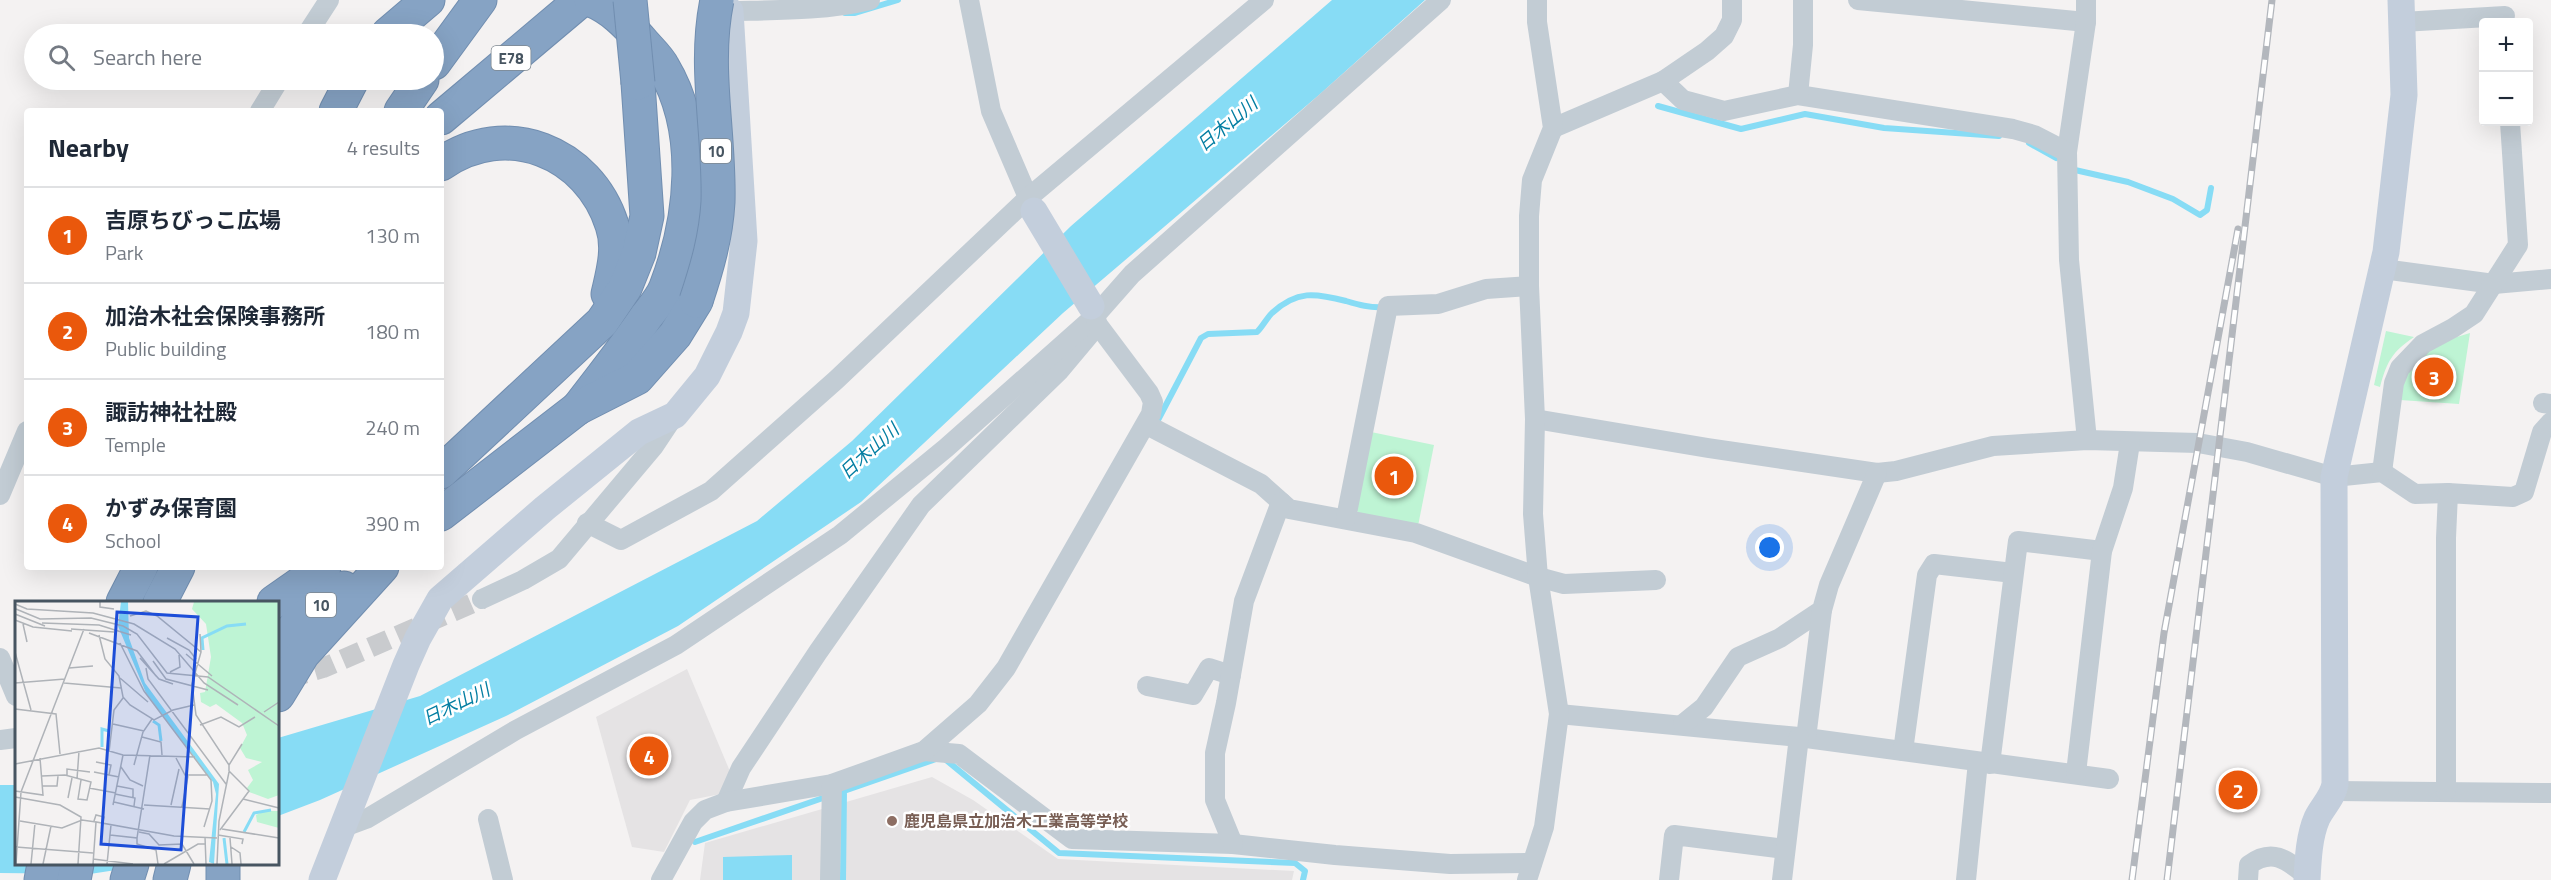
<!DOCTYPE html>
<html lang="en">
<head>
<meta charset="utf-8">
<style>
  body { margin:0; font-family:"Titillium Web","Noto Sans JP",sans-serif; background:#f6f6f7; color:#1f2937 }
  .controls { position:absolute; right:18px; top:18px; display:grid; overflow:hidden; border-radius:6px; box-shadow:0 6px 24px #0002 }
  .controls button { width:54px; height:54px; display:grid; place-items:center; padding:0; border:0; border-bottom:2px solid #e0e1e3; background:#fff; color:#1f2937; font:30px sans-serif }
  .you { position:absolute; left:1770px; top:548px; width:21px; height:21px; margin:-15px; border:4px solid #fff; border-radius:50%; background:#1a73e8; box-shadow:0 0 0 9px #1a73e833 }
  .badge { display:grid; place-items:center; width:39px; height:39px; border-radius:50%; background:#ea580c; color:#fff; font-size:20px; font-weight:700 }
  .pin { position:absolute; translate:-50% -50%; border:3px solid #fff; box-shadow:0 2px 6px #0006 }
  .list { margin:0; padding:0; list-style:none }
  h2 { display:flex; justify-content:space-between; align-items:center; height:78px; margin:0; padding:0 24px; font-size:26px }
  h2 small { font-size:20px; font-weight:400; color:#747a83 }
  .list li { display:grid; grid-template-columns:39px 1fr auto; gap:18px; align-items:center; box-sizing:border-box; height:96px; padding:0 24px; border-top:2px solid #e0e1e3 }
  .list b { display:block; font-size:22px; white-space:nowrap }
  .list p { margin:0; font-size:20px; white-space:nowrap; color:#747a83 }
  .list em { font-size:20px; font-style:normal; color:#747a83 }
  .icon { flex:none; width:33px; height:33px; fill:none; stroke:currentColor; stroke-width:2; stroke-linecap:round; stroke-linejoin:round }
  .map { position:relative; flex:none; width:2551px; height:880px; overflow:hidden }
  .search { position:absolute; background:#fff; box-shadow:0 6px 24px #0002; left:24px; top:24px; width:420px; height:66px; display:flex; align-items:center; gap:15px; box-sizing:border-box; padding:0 21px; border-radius:33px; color:#747a83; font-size:22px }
  .panel { position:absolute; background:#fff; box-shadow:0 6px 24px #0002; left:24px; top:108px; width:420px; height:462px; border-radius:6px }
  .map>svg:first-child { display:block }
  .education { fill:#e5e3e4 }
  .green { fill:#bef4d4 }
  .water { fill:#87dcf5 }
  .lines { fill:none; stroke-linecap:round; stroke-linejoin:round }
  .stream { stroke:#87dcf5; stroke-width:6 }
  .street-tunnel { stroke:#c9cbce; stroke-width:20; stroke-dasharray:20 10; stroke-linecap:butt }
  .highway-casing { stroke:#718eb0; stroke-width:35 }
  .street { stroke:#c2ccd4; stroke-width:20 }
  .secondary { stroke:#c3cedc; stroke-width:27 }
  .highway { stroke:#86a3c4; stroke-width:33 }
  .rail-casing { stroke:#b3b7bd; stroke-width:7 }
  .rail { stroke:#fff; stroke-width:4.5; stroke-dasharray:14; stroke-linecap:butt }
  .highway-bridge-casing { stroke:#718eb0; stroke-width:35; stroke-linecap:butt }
  .highway-bridge { stroke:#86a3c4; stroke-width:33 }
  .education-dot { fill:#8d6e63; stroke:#fff; stroke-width:2 }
  .labels { text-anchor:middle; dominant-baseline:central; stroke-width:5; stroke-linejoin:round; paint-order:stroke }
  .shield { fill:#fff; stroke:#7e8890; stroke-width:1.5 }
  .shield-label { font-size:15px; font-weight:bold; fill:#475561 }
  .education-label { font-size:16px; font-weight:bold; fill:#785e54; stroke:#fff; text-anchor:start }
  .water-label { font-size:18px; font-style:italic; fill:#037ea2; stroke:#fff }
  .inset-river { fill:none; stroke:#87dcf5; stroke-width:3 }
  .inset-road { fill:none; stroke:#afb3b8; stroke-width:1.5 }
  .view { fill:#1d4ed8; fill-opacity:0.15; stroke:#1d4ed8; stroke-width:3 }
  .inset-edge { fill:none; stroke:#475561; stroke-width:3 }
</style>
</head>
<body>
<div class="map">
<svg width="2551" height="880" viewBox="0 0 2551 880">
  <rect width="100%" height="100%" fill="#f4f2f2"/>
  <g class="education">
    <path d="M687 669 734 781 726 793 690 800 664 852 632 847 596 717Z"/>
    <path d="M932 777 973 800 1058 859 1294 871 1292 880H700L705 843Z"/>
  </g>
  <g class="green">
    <path d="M2386 331 2414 337C2392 352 2387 361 2380 387L2374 385Z"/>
    <path d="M2470 333 2459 404 2400 400 2404 373 2437 343Z"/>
    <path d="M1371 432 1434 445 1418 526 1361 516 1354 507Z"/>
  </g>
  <g class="water">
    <path d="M1332 0H1425L1319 95 1063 313 861 502 678 626 506 716 320 800 278 816V738L420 696 757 521 852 441 1071 226Z"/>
    <path d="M0 785H16V864H155L90 874 0 873Z"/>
    <path d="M792 855V880H723V857Z"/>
  </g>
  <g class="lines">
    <g class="stream">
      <path d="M845 13H855L898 0"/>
      <path d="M1658 106 1741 129 1805 114 1884 128 1999 136"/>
      <path d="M2029 143 2056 158"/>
      <path d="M2075 170 2128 182 2173 199 2200 215 2207 210 2211 188"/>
      <path d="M1158 420 1201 338 1208 334 1257 332C1263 326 1266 319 1272 313 1297 290 1315 293 1346 301 1359 305 1370 308 1383 307"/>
      <path d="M946 760 1059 853 1295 863 1305 871 1303 880"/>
      <path d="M695 842 823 798"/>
      <path d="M843 880 844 791 936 759"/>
    </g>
    <path class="street-tunnel" d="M286 679 323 668 482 599"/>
    <g class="highway-casing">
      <g id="highway">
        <path d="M388 34 428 0"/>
        <path d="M434 63 480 0"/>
        <path d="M336 111 352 80"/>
        <path d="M401 111 422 80"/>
        <path d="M441 118 581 0"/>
        <path d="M441 164C506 118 589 152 612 225 620 248 613 272 608 294"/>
        <path d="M578 408C601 378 625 348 646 317 653 308 662 298 666 287 692 219 702 132 663 67 658 57 647 48 640 39 626 23 611 8 591 0"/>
        <path d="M441 472 602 322 625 288 639 253 647 216 638 83"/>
        <path d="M441 514 578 408 637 378 675 335 696 301"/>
        <path d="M123 602 141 567"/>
        <path d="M160 602 178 567"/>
        <path d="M274 602 324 567"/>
        <path d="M278 650 299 621 344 588"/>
        <path d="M278 695 303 654 382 567"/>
        <path d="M41 880 44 864"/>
        <path d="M74 880 77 864"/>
        <path d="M127 880 132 864"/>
        <path d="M170 880 174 864"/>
        <path d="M223 880V864"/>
      </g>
    </g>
    <g class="street">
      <path d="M969 0 991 111 1033 209"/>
      <path d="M1858 0 2086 22"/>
      <path d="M2086 0V22L2067 152 2069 260 2087 440"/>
      <path d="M720 6 730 11C777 10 824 11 870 0"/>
      <path d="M2402 22 2505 16"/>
      <path d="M307 34 329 0"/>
      <path d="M1663 81 1683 100 1724 111 1798 95 2013 129 2034 135 2067 152"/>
      <path d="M1798 95 1803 45V0"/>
      <path d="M260 111 279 80"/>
      <path d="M1553 128 1663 81 1707 51 1724 36 1732 20V0"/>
      <path d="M2383 269 2494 284 2551 279"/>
      <path d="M2543 403 2551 404"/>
      <path d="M1535 419 1708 448 1877 473 1896 471 1993 446 2087 440 2198 443 2247 452 2334 477 2382 472 2415 494 2448 493"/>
      <path d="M1147 425 1261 484 1289 509 1416 533 1538 577 1564 584 1656 580"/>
      <path d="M2382 472 2394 383 2400 368 2423 344 2453 328 2474 314 2518 245 2510 122"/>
      <path d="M0 495 27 431"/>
      <path d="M1346 518 1388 306 1438 304 1486 289 1529 286"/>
      <path d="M587 523 621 540 711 491 836 380 1028 198 1264 0"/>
      <path d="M482 599 523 580 559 559 654 446 674 416"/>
      <path d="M0 658 16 696"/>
      <path d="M1147 686 1193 695 1209 668 1231 675"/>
      <path d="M1559 714 1799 737 2109 779"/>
      <path d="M1683 724 1704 707 1738 657 1780 638 1822 610 1829 585 1877 473"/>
      <path d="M1806 738 1822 610"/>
      <path d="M0 740 16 738"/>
      <path d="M924 751 959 754 1072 839 1233 844 1335 855 1450 864 1532 863"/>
      <path d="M1903 751 1927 575 1934 564 2013 573"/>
      <path d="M1990 764 2018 541 2102 551"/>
      <path d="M2076 773 2102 551 2123 488 2130 443"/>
      <path d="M2334 791 2551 793"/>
      <path d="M2446 791V538L2448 493 2513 497 2524 492 2542 432 2551 422"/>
      <path d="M726 802 741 768 818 652 921 505 1059 371 1090 334"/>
      <path d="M488 819 503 880"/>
      <path d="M341 828 368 818 516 730 676 645 840 535 946 448 1095 316 1132 274 1441 0"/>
      <path d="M1233 844 1215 800V753L1226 703 1244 601 1281 502"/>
      <path d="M661 880 693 822 705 810 726 802 832 784 924 751 978 704 1006 668 1151 414 1153 402 1149 393 1098 325 1091 306"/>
      <path d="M830 880 832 784"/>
      <path d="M1527 880 1544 827 1559 714 1538 577 1533 514 1535 419 1529 286V216L1532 180 1553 128 1537 22V0"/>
      <path d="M1669 880 1674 835 1785 849"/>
      <path d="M1782 880 1799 737"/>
      <path d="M1966 880 1978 762"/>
      <path d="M2248 880 2249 865C2273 847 2288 861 2307 876"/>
    </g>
    <g class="secondary">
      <path d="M1034 211 1091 306"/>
      <path d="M322 880 406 665 418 638 440 599 545 508 639 432 675 415 707 376 729 332 736 313 744 241 730 11"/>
      <path d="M2307 880C2308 860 2309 836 2317 818 2323 806 2333 797 2335 784L2334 477 2386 252 2404 95 2401 0"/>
    </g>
    <use href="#highway" class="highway"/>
    <g class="rail-casing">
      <g id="rail">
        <path d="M2132 880 2164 633 2238 229"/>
        <path d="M2167 880 2272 0"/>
      </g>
    </g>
    <use href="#rail" class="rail"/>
    <g class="highway-bridge-casing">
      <g id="highway-bridge">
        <path d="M630 0 638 83"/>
        <path d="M696 301C707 268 716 237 718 202 720 134 703 67 717 0"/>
      </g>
    </g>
    <use href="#highway-bridge" class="highway-bridge"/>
  </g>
  <circle class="education-dot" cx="892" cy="821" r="6"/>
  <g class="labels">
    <g class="shield">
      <rect x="491.5" y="46" width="39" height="24" rx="4.5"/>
      <rect x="701" y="139" width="30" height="24" rx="4.5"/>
      <rect x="306" y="593" width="30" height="24" rx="4.5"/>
    </g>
    <g class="shield-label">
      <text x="511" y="58">E78</text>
      <text x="716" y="151">10</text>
      <text x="321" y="605">10</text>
    </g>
    <g class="education-label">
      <text x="904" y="821">鹿児島県立加治木工業高等学校</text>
    </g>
    <g class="water-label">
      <text transform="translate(1227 124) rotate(-40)">日木山川</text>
      <text transform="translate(869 451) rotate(-42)">日木山川</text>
      <text transform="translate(456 704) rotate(-26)">日木山川</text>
    </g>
  </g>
  <g transform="translate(15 601)">
    <rect width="264" height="264" fill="#f4f2f2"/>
    <path d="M179 1H264V194L253 198 234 191 232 187 238 179 233 169 247 161 231 157 225 147 232 134 227 122 201 103 195 106 186 101 185 92 190 91 196 56 191 23 177 8ZM249 210H264V227L242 221 241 214Z" fill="#bef4d4"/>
    <path d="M106 1H113L114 37 130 82 204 183 199 263 194 261 201 193 198 181 131 92 103 25Z" fill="#87dcf5"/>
    <path class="inset-river" d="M188 49 187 37 212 25 231 23M138 120 144 124 146 140M87 146V128L94 130M229 231 239 212 256 209M209 237 212 263"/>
    <path class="inset-road" d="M85 1V6L99 8M0 3 12 8 78 12 119 23 160 48 189 82 223 104M1 8 25 18 76 17 108 25 122 33 152 72 193 76 264 125M0 13 30 25M115 15 131 10 142 15 186 51 177 83 181 114 214 164V170L234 190 205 229M0 19 18 26 57 30M27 22 84 24 116 34M8 23 12 41M56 28 99 31M74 32 122 50 141 75M185 33 186 51M84 34 90 58 104 75 108 96 115 104 139 119 158 109 179 104M152 37 174 49 181 58M105 42 129 90 196 179 197 200 189 226M0 51 16 109M171 53 197 75M125 57 144 78 158 83M138 60 151 78 193 89M54 67 78 65M131 67 133 78 211 183M155 71 165 66 164 54M105 77 133 101M0 82 50 78M49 82 106 87M0 108 41 113 45 153M249 111 264 101M98 123 129 130M185 124 206 116 224 126 240 116M127 136 146 141 147 154M94 151 99 109 108 97M161 157 170 174H193M81 161 96 164 94 174M0 163 84 147 108 154 180 156M119 164 128 131 137 118M214 164 227 143M106 166 115 179 128 185M79 171 104 176M52 174V168L75 171M27 175 50 174 76 181 72 199 63 198 66 179M62 178 64 150M27 185H42L43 175M102 185 118 188V196M74 187 101 192M0 190 28 194 25 157M100 193 120 197 119 205M0 196 45 204 66 216 63 263M53 197 57 177M228 198 264 207M99 201 129 208M98 204 108 154M129 204 195 208M156 204 164 168M167 206 173 175M5 220 47 227 67 219 81 221M79 220 81 214 89 216 88 221M207 228 264 237M124 231 134 233 144 244 167 243 179 263M95 234 122 237V243L141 249 143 263M203 234 228 238 227 243M190 236 191 263M122 237 135 154M215 237 217 263M1 246 78 252M216 246 225 252 226 263M78 258 118 263M1 263 6 191 69 28M16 263 20 222M28 263 36 225M78 263 81 221 159 235 202 237M92 263 96 224M149 263 183 243H190M202 263 204 220 214 171"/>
    <path class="view" d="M102 11 183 16 166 249 86 243Z"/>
    <rect width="264" height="264" class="inset-edge"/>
  </g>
</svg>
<div class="controls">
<button>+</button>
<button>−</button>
</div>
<div class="you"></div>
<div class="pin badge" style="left:1394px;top:476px">1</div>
<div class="pin badge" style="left:2238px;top:790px">2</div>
<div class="pin badge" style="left:2434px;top:377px">3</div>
<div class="pin badge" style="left:649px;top:756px">4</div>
<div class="search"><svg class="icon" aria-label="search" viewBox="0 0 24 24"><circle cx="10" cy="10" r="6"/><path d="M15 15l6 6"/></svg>Search here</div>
<section class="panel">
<h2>Nearby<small>4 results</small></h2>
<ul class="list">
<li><span class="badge">1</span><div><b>吉原ちびっこ広場</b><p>Park</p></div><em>130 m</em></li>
<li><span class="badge">2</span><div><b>加治木社会保険事務所</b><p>Public building</p></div><em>180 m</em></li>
<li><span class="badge">3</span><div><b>諏訪神社社殿</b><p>Temple</p></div><em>240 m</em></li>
<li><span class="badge">4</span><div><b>かずみ保育園</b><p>School</p></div><em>390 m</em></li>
</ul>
</section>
</div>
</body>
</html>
